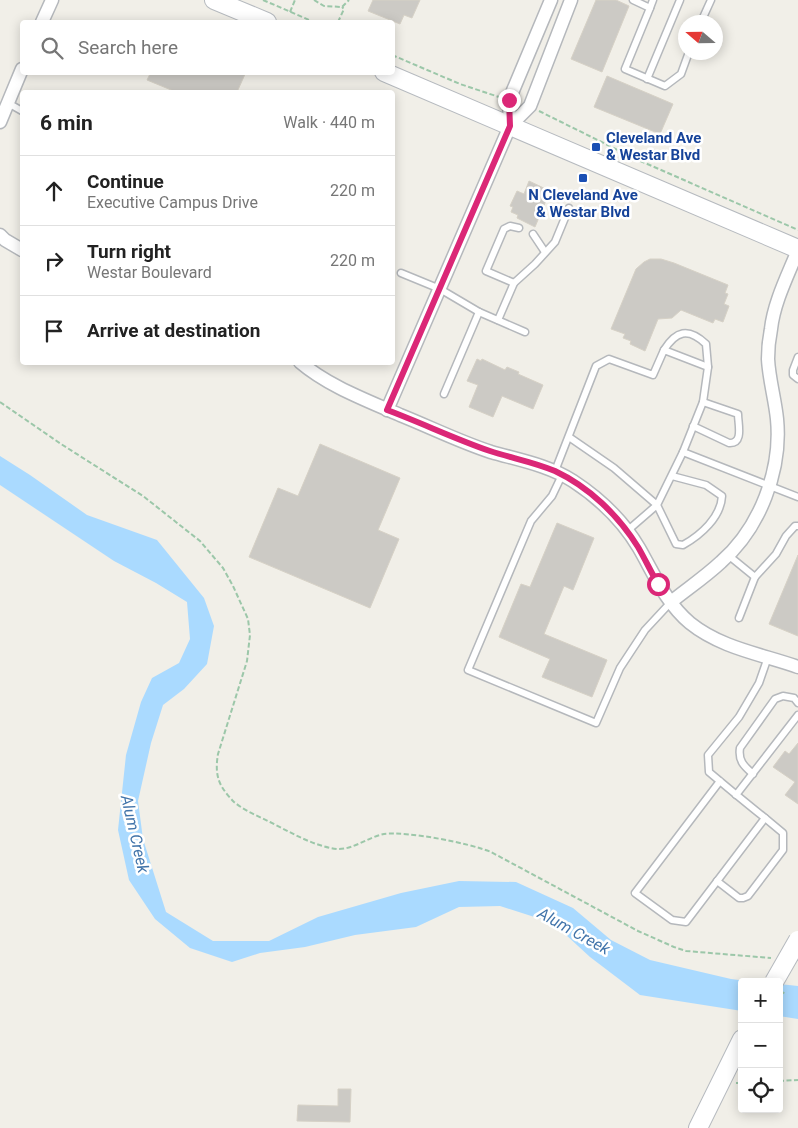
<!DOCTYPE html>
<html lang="en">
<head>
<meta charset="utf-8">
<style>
  body { margin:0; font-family:Roboto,sans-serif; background:#f6f6f6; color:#222 }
  .controls { position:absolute; right:15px; bottom:15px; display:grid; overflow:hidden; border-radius:5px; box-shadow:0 2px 12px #0003 }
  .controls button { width:45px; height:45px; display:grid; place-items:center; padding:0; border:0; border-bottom:1px solid #e0e0e0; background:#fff; color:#222; font:25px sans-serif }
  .compass { position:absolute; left:678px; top:15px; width:45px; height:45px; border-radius:50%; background:#fff; box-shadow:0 2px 12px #0003; rotate:290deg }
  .stop { position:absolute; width:15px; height:15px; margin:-11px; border:4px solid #db2777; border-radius:50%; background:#fff }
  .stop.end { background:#db2777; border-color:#fff; box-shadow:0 1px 5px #0008 }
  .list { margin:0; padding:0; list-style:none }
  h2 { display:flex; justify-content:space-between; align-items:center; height:65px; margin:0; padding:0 20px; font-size:21px }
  h2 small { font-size:16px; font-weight:400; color:#767676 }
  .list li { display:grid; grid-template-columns:32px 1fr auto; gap:15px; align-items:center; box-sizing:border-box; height:70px; padding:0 20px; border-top:1px solid #e0e0e0 }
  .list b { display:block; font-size:19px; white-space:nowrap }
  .list p { margin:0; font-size:16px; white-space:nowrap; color:#767676 }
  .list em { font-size:16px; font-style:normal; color:#767676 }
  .icon { flex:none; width:28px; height:28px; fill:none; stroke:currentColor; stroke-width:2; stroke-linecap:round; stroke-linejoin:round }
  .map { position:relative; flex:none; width:798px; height:1128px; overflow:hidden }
  .search { position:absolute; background:#fff; box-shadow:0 2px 12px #0003; left:20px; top:20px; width:375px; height:55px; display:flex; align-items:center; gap:12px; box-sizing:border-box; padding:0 18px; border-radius:5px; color:#767676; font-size:19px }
  .panel { position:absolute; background:#fff; box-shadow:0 2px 12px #0003; left:20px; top:90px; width:375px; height:275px; border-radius:5px }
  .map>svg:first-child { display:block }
  .water { fill:#aadaff }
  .building { fill:#cccac5; stroke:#d6d1c6 }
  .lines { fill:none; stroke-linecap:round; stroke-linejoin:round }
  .lane-casing { stroke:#b5b8bc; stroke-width:9 }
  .street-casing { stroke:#b5b8bc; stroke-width:15 }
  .secondary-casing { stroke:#b6babf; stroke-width:20 }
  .path { stroke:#9cc7a9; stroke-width:2; stroke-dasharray:5 2.5; stroke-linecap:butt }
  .lane { stroke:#fff; stroke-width:6 }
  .street { stroke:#fff; stroke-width:12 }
  .secondary { stroke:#fff; stroke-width:18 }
  .secondary-bridge-casing { stroke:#b6babf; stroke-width:20; stroke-linecap:butt }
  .secondary-bridge { stroke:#fff; stroke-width:18 }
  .route { stroke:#db2777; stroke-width:6 }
  .transit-dot { fill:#1a4fb4; stroke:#fff; stroke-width:2 }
  .labels { text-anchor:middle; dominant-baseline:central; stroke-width:5; stroke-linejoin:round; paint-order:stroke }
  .transit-label { font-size:15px; font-weight:bold; fill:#164399; stroke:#fff; text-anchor:start }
  .water-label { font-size:16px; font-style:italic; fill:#4174aa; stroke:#fff }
</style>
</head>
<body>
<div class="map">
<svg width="798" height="1128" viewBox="0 0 798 1128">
  <rect width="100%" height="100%" fill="#f1efe8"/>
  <g class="water">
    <path d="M0 456 30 475 87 515 157 540 204 598 214 626 207 664 184 689 163 705 151 743 138 801 143 839 166 912 213 941H269L318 917 401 893 459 881 516 882 573 908 611 940 650 960 731 979 755 982H742V1011L640 995 590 957 553 923 500 906 459 907 416 927 355 935 305 947 260 953 232 962 190 948 155 919 129 880 118 830 126 755 141 702 152 678 179 663 190 639 187 602 156 583 114 561 0 485Z"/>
    <path d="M779 984 798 986V1019L779 1016Z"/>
  </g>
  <g class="building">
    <path d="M373 0H420L412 18 404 15 400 24 368 11Z"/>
    <path d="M596 0H616L629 6 602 72 571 59Z"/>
    <path d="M151 72H246L237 92H176L147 80Z"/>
    <path d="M607 76 673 104 660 134 594 107Z"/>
    <path d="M529 181 550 191 535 227 517 218 518 215 511 212 513 207 510 206 517 191 524 194Z"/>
    <path d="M650 259H661L674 263 728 285 725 293 728 294 724 304 729 306 723 322 715 319 713 323 681 310 672 318 658 319 645 351 630 344 631 341 623 338 625 334 611 329 636 269 644 262Z"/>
    <path d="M477 359 481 361 482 359 505 370 507 367 519 372 518 374 543 385 533 409 502 396 493 417 469 407 478 385 467 381Z"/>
    <path d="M320 444 400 478 378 530 399 539 370 608 249 557 278 488 298 496Z"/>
    <path d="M557 523 594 538 573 590 564 586 544 634 607 660 592 697 542 677 550 659 499 637 521 584 530 587Z"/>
    <path d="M798 555V636L769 624Z"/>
    <path d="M798 743V804L785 795 795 782 773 767 785 751 789 754Z"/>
    <path d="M338 1089H351L350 1122 297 1121 298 1105 338 1106Z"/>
  </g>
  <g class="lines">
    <g class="lane-casing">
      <g id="lane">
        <path d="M633 0 650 8 625 69 665 86 681 74 689 52"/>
        <path d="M650 8 653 0"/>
        <path d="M701 22 711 0"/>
        <path d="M647 79 680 0"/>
        <path d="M8 103 22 111"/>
        <path d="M533 234 545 252"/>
        <path d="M401 273 440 289 479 312 525 332"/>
        <path d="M514 283 486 271 504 229 510 226 519 228"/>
        <path d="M498 320 514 283 535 264 555 242 569 208"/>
        <path d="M664 350C676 331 688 327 706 344L708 367"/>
        <path d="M798 357 793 370V375L798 379"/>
        <path d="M444 394 479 312"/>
        <path d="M693 426 729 443C744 444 738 424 738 414L703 402"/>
        <path d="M569 437 614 468 657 505 676 544 683 545C701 535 721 517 722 496L706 485 672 476"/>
        <path d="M555 471 596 366 609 359 653 375 664 350 708 367 703 402 683 452 798 497"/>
        <path d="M562 475 552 496 531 521 468 670 596 723 620 668 645 630 671 602"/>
        <path d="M627 531 657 505 683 452"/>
        <path d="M728 555 755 577 776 554 786 536 795 526H798"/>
        <path d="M739 618 755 577"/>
        <path d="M753 774C744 766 738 761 740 748L775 699 783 696 794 698 798 703"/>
        <path d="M720 781 635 893 672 920 686 922 765 818C746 803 728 788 709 772L708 755 739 717 759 683 768 657"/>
        <path d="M736 795 798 715"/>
        <path d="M717 881 739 898H743L748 896 783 850V833L765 818"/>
      </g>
    </g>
    <g class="street-casing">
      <g id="street">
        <path d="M42 22 52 0"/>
        <path d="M0 122 22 69"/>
        <path d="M510 126 509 100 551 0"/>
        <path d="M0 235 5 240 22 250"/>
        <path d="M300 362C328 386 366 400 400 415 430 427 460 442 491 452 519 460 548 465 573 481 599 498 623 521 639 548 654 574 666 603 690 623 721 648 761 654 798 667"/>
        <path d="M387 410 510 126 530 106 571 0"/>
        <path d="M671 602C687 589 705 577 721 562 760 528 782 470 777 419 775 399 769 379 768 359 768 350 769 339 771 329 774 302 788 275 798 250"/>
      </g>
    </g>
    <g class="secondary-casing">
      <g id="secondary">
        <path d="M214 0 267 22"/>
        <path d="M384 72 798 249"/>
        <path d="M698 1128 742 1039"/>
      </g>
    </g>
    <g class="path">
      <path d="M263 0 314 22"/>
      <path d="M314 0 324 6 342 7 349 0"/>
      <path d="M290 12 295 0"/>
      <path d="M338 22 344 9 342 7"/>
      <path d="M392 55 460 84 499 97"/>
      <path d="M539 111 636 159 798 230"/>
      <path d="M0 402 61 444 143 496 200 541 223 568 233 586 248 619 250 635 247 661 218 754C216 766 216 777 222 787 225 792 230 798 234 802 245 811 258 816 270 822 292 833 313 846 337 849 353 850 368 837 384 834 407 831 469 843 491 852L638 931 674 947 686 951 771 958"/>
      <path d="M779 1000 784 992"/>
      <path d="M779 1081 798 1080"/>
      <path d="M736 1083H742"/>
    </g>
    <use href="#lane" class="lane"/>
    <use href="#street" class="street"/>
    <use href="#secondary" class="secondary"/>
    <g class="secondary-bridge-casing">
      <path id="secondary-bridge" d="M774 982 798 940"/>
    </g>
    <use href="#secondary-bridge" class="secondary-bridge"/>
  </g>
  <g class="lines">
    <path class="route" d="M509 100 510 126 387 410C422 423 455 439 490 451 511 458 534 462 555 471 589 487 618 515 638 547 645 559 651 572 658 584"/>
  </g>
  <g class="transit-dot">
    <rect x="591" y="142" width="10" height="10" rx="2.5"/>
    <rect x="578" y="173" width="10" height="10" rx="2.5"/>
  </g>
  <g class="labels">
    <g class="transit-label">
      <text x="606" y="138">Cleveland Ave<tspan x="606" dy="17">&amp; Westar Blvd</tspan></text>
      <text x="583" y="195" text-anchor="middle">N Cleveland Ave<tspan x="583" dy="17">&amp; Westar Blvd</tspan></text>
    </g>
    <g class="water-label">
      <text transform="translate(135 834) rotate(77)">Alum Creek</text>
      <text transform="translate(574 931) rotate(29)">Alum Creek</text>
    </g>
  </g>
</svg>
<div class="controls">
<button>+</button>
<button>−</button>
<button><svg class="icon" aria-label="locate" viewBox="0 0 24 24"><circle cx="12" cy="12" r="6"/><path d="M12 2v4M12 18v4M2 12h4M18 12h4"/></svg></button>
</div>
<svg class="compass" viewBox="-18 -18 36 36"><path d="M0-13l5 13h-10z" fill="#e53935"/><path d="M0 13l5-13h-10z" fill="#767676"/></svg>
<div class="stop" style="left:658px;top:584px"></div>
<div class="stop end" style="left:509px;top:100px"></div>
<div class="search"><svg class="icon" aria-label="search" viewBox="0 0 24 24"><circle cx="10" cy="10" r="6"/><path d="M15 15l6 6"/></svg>Search here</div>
<section class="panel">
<h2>6 min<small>Walk · 440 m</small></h2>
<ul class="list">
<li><svg class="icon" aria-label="ahead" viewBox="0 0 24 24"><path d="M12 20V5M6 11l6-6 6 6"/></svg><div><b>Continue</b><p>Executive Campus Drive</p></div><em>220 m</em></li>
<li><svg class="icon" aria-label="right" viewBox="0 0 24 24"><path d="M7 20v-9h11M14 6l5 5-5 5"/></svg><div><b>Turn right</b><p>Westar Boulevard</p></div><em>220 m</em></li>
<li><svg class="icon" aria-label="arrive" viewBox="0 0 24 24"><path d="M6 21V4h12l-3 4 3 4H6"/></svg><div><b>Arrive at destination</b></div></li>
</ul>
</section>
</div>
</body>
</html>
